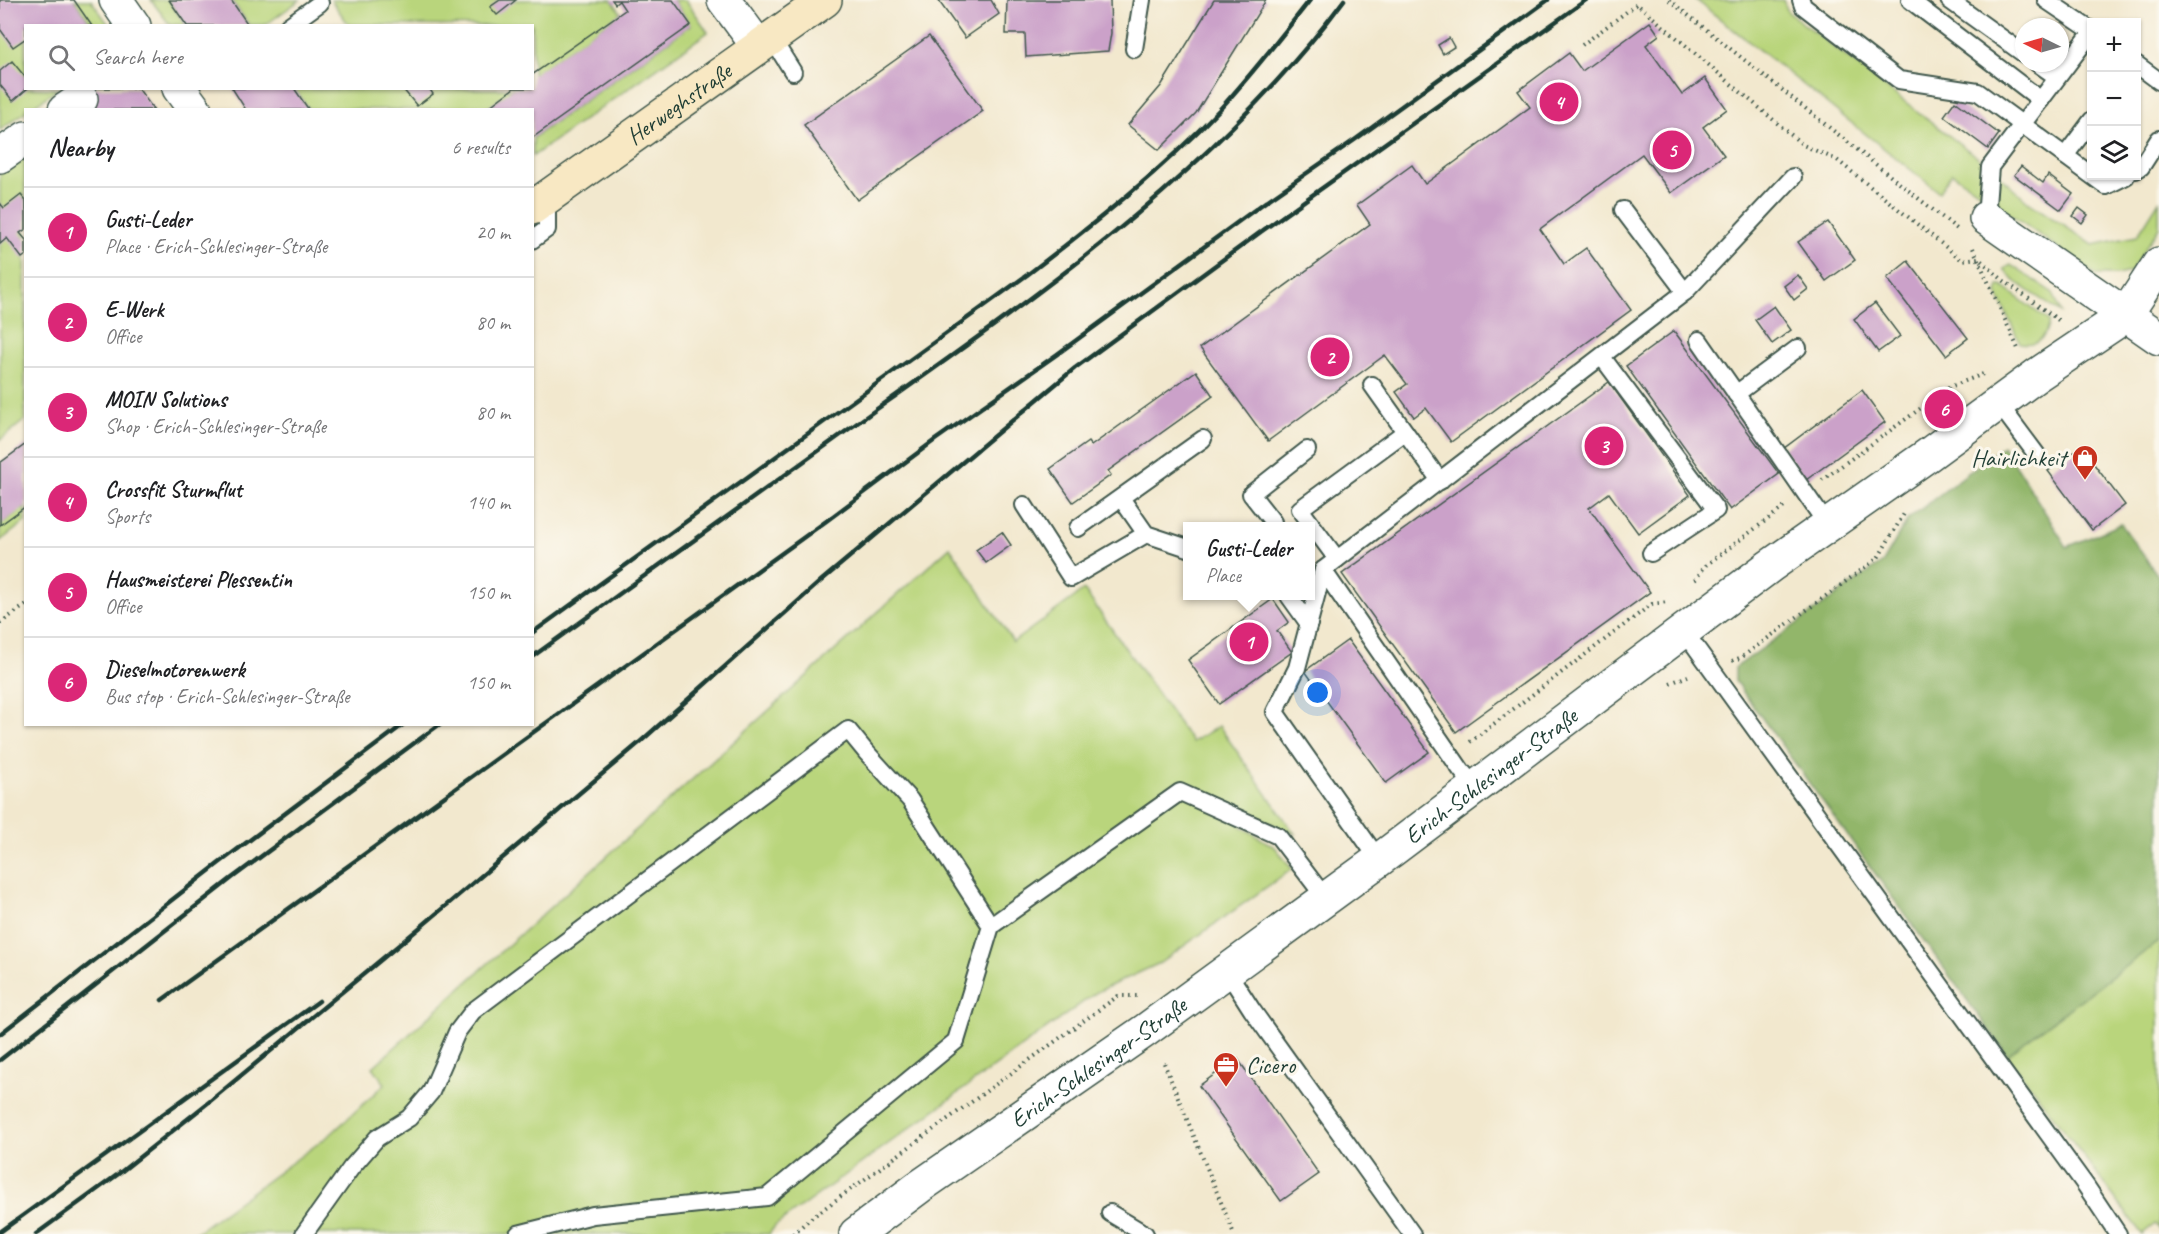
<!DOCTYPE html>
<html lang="en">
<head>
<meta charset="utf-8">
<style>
  body { margin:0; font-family:Caveat,sans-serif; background:#f2f2f2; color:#202124 }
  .controls { position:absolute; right:18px; top:18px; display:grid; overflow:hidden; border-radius:0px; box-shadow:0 2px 4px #0004 }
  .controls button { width:54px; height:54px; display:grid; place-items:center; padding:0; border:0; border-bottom:2px solid #e0e0e0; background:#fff; color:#202124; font:30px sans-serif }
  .compass { position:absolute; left:2015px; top:18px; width:54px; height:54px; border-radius:50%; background:#fff; box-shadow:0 2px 4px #0004; rotate:275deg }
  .you { position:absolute; left:1318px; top:693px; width:21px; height:21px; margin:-15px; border:4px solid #fff; border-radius:50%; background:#1a73e8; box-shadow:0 0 0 9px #1a73e833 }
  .badge { display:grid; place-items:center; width:39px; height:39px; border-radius:50%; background:#db2777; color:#fff; font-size:20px; font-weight:700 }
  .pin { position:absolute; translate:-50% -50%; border:3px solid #fff; box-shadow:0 2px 6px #0006 }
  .popup { position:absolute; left:1183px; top:522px; width:132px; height:78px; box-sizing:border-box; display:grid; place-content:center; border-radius:0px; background:#fff; filter:drop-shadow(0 2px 4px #0005); font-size:20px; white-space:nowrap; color:#757577 }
  .popup b { font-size:22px; color:#202124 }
  .popup::after { content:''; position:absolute; left:50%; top:100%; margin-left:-12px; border:12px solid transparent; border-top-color:#fff }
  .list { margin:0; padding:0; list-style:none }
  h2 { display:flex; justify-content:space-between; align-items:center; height:78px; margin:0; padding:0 24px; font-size:26px }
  h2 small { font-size:20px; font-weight:400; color:#757577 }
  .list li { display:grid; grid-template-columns:39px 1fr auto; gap:18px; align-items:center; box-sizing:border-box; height:90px; padding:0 24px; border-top:2px solid #e0e0e0 }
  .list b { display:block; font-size:22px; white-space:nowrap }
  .list p { margin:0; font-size:20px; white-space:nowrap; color:#757577 }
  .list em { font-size:20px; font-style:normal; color:#757577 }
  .icon { flex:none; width:33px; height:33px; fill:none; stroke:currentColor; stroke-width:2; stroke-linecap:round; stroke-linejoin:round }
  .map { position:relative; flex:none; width:2159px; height:1234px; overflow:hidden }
  .search { position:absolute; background:#fff; box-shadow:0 2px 4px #0004; left:24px; top:24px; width:510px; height:66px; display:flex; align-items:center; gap:15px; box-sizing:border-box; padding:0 21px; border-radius:0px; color:#757577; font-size:22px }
  .panel { position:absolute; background:#fff; box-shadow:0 2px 4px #0004; left:24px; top:108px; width:510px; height:618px; border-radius:0px }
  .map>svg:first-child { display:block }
  .green { fill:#b9d57b; stroke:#6c8958; stroke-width:1.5 }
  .forest { fill:#92b66b; stroke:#587a50; stroke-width:1.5 }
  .building { fill:#cba1c9 }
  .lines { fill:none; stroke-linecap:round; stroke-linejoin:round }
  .lane-casing { stroke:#3f574b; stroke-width:20 }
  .street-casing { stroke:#3f574b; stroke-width:36 }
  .secondary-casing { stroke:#3f574b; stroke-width:36 }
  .path { stroke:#3f574b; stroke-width:4; stroke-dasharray:1.5 4.5; stroke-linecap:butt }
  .lane { stroke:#fff; stroke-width:16 }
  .street { stroke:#fff; stroke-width:33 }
  .secondary { stroke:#f8e8c3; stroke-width:33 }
  .rail { stroke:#1f3d34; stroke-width:4.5 }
  .labels { text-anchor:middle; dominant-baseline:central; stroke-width:6; stroke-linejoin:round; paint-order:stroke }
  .street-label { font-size:24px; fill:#1f3d34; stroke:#fbf7ec }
  .poi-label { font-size:24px; fill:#1f3d34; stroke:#fbf7ec; text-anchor:end }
</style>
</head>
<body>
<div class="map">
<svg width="2159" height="1234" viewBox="0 0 2159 1234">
  <rect width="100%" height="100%" fill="#fbf7ec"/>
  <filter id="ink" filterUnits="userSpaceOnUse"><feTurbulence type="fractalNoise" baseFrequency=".0167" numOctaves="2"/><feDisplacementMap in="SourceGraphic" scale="12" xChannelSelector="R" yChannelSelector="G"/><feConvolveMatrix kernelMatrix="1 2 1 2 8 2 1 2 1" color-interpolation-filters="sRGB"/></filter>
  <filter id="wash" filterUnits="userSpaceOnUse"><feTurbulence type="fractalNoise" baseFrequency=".008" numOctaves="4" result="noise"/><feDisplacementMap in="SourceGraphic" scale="24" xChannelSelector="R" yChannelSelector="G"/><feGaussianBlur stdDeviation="1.35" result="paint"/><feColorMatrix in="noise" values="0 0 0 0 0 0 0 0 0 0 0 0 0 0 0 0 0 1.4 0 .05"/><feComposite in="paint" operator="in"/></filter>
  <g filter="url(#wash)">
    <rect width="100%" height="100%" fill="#f2e8ce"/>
    <g class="green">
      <path d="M74 0H91L109 25H92Z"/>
      <path d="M151 0H168L186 25H170Z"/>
      <path d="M231 0H300L265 25H249Z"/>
      <path d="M331 0H612L621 13 533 75 532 26 349 25Z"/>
      <path d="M673 0H686L708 32 533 156V138L691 25Z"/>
      <path d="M1696 0H1783L1788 12 1990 167 2031 204 2093 245 2137 236 2159 201V227L2130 272 2117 275H2096L1952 173 1939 192Z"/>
      <path d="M0 29 25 38 26 88 58 89 29 109 26 110 25 112 0 130Z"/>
      <path d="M294 89H514L485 110 309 109Z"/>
      <path d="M25 153V420L0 440V171Z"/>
      <path d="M2011 265 2053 293 2061 313 2012 279 2004 269Z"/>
      <path d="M1999 286H2002L2049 321C2046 338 2038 346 2020 343L1997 293Z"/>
      <path d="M25 506V522L0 541V525Z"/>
      <path d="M950 547 1013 642 1084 590 1192 742 1219 726 1295 834 1245 812 1241 826 1276 848 1292 869 1160 963 1097 992 775 1226 769 1234H194L331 1134 385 1084 373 1067Z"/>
      <path d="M2159 941V1229L2155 1224 2142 1234 2007 1055Z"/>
    </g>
    <path class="forest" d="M2003 446 2067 547 2121 524 2159 577V941L2007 1055 1735 681V668L1883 562 1908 519Z"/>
    <g id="blocks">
      <g class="building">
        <path d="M0 0H74L92 26H26V38L13 47 0 29Z"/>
        <path d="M169 0H231L249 26H187Z"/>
        <path d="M500 0H516L497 15 490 7Z"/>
        <path d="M612 0H673L691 25 532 138V110H485L514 88H532V75L625 10 619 1 615 4Z"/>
        <path d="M938 0H991L999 14 965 38Z"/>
        <path d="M1007 0H1110L1111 33 1108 51 1026 57 1025 34H1006Z"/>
        <path d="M1214 0H1266L1196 113 1159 150 1128 125 1161 86Z"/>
        <path d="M1650 22 1659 35 1646 45 1682 95 1705 78 1727 109 1703 127 1724 155 1671 193 1642 154 1540 229 1564 264 1586 248 1631 310 1451 442 1426 408 1414 417 1396 392 1407 384 1385 355 1268 441 1200 348 1370 224 1357 205 1412 165 1425 184 1530 107 1518 91 1569 53 1582 71Z"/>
        <path d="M929 36 983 111 857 200 804 125Z"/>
        <path d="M1449 38 1454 47 1443 54 1438 45Z"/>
        <path d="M12 61 26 78V88H28L13 101 0 85V71Z"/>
        <path d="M73 88H138L154 110H88Z"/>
        <path d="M232 88H294L309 110H246Z"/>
        <path d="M402 88H429L433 94 417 106Z"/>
        <path d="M1955 101 1999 134 1988 149 1944 116Z"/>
        <path d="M2021 166 2043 183 2048 175 2073 194 2061 210 2014 175Z"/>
        <path d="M21 195 26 201V229L20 233 26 240V255L22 258 7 238 0 244V203L4 208Z"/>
        <path d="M2079 208 2088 215 2082 223 2073 216Z"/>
        <path d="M1828 222 1855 260 1826 281 1798 242Z"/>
        <path d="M1908 261 1968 338 1946 355 1887 278Z"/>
        <path d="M1798 275 1808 289 1794 300 1784 286Z"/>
        <path d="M1875 303 1900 336 1878 352 1854 319Z"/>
        <path d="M1774 306 1791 330 1772 344 1755 320Z"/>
        <path d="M1674 331 1779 474 1730 510 1626 366Z"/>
        <path d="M1196 371 1213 396 1108 471 1111 475 1073 502 1050 469 1088 442 1091 446Z"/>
        <path d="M1609 382 1690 495 1638 533 1609 493 1589 508 1650 592 1456 732 1342 574Z"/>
        <path d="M1862 390 1885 422 1806 480 1783 449Z"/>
        <path d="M26 444V506L0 525V463Z"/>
        <path d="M2081 447 2125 505 2092 530 2048 471Z"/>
        <path d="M1002 532 1011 545 986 563 976 550Z"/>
        <path d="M1273 599 1289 622 1277 631 1292 652 1219 704 1188 660Z"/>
        <path d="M1348 640 1429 752 1386 783 1305 671Z"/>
        <path d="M1237 1058 1319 1174 1281 1201 1199 1086Z"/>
      </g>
    </g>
  </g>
  <g filter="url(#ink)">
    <use href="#blocks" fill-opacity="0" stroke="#3f574b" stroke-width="1.5"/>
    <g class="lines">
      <g class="lane-casing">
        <g id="lane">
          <path d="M1801 0 1803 6 1899 80 1978 92 2106 186 2126 176"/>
          <path d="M1910 0 2041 100"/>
          <path d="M1949 0 2024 54"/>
          <path d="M2046 0 2092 31"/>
          <path d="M288 26 320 3"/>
          <path d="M771 37 793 72"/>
          <path d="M1134 49 1142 0"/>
          <path d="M2037 63 2057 77"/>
          <path d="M2136 64 2159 81"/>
          <path d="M2065 156 2092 120"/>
          <path d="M2136 170 2141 167 2159 139"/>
          <path d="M1623 210 1685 292"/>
          <path d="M1986 218 1990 167 2092 32"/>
          <path d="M532 240 547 229V198"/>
          <path d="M1699 340 1828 526"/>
          <path d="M1602 357 1716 510 1651 553"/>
          <path d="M1372 385 1440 481"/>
          <path d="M1736 394 1798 348"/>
          <path d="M1999 404 2037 455"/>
          <path d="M1121 498 1146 534 1188 548"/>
          <path d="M1024 505 1071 578 1146 534"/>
          <path d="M1273 526V522L1251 494 1307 450"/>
          <path d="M1078 528 1203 439"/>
          <path d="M1337 559 1300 509 1405 432"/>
          <path d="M1323 570 1461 770 1475 787"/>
          <path d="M1289 596 1309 624"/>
          <path d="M1684 631 2086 1186 2118 1234"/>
          <path d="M1379 860 1275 712 1297 668 1323 570 1685 292 1793 177"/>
          <path d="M991 926 1180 792 1278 836 1326 899"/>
          <path d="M1227 971 1252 1010 1412 1234"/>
          <path d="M1110 1213 1145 1234"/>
          <path d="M304 1234 351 1168 377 1138 409 1118 431 1092 457 1032 473 1011 848 730 866 752 910 800 991 926 956 1041 767 1197 593 1215 518 1234"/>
        </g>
      </g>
      <g class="street-casing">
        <g id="street">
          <path d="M116 0 134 26"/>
          <path d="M724 0 758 46"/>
          <path d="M179 88 195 110"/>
          <path d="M65 110 81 99"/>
          <path d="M0 156 26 138"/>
          <path d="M1986 218 2159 338"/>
          <path id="s1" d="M856 1234 919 1187 1146 1030 1379 860 1770 566 1928 455 2037 375 2125 316 2159 264"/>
        </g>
      </g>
      <g class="secondary-casing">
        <g id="secondary">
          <path id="s2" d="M532 208 825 0"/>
        </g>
      </g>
      <g class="path">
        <path d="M1669 0 1957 229"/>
        <path d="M1582 45 1637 4 1803 145 1837 160 1962 260 1978 258 2003 280 2061 322"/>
        <path d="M1973 248 2019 351"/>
        <path d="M1822 480 1950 387 1983 374"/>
        <path d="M1695 580 1706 565 1787 505"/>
        <path d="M0 623 26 605"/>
        <path d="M1732 661 1742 657 1878 558 1905 512"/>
        <path d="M1670 683 1688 676"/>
        <path d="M1470 742 1652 604 1668 602"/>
        <path d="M1164 1063 1234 1234"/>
        <path d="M793 1234 811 1218 1118 996H1137"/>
      </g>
      <use href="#lane" class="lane"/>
      <use href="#street" class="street"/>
      <use href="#secondary" class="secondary"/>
      <g class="rail">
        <path d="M532 633 1027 275C1095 223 1161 171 1220 109 1252 74 1281 37 1310 0"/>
        <path d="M532 657C646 575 760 492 874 411 1015 312 1156 212 1273 85 1298 58 1322 30 1344 0"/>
        <path d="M162 1000 825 522 935 440 1056 355 1268 200 1356 139 1548 0"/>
        <path d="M0 1034 218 864 404 724"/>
        <path d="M0 1060 232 878 440 724"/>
        <path d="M0 1232 319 1001"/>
        <path d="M36 1234 117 1175 209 1102 423 925 639 743 822 580 1075 368 1262 231 1586 0"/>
      </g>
    </g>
  </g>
  <defs>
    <g id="shop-pin" transform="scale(1.35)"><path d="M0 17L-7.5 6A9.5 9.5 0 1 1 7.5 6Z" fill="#c8321e" stroke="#fbf7ec"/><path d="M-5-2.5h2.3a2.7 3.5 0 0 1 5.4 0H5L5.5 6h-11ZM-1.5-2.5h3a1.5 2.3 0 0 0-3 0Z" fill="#fff"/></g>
    <g id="office-pin" transform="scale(1.35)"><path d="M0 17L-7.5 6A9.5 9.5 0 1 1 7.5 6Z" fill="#c8321e" stroke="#fbf7ec"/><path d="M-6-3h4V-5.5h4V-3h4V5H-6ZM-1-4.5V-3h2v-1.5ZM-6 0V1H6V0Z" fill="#fff"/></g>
  </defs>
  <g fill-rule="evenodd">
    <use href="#shop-pin" x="2085" y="458"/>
    <use href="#office-pin" x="1226" y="1065"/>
  </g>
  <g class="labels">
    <g class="street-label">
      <text stroke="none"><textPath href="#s2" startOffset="180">Herweghstraße</textPath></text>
      <text stroke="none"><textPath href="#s1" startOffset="783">Erich-Schlesinger-Straße</textPath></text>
      <text stroke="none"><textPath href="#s1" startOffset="297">Erich-Schlesinger-Straße</textPath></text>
    </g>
    <g class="poi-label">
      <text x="2066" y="458">Hairlichkeit</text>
      <text x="1246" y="1065" text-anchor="start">Cicero</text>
    </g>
  </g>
</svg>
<div class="controls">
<button>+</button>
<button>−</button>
<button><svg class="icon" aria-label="layers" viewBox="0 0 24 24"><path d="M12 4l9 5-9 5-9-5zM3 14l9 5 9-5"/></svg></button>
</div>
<svg class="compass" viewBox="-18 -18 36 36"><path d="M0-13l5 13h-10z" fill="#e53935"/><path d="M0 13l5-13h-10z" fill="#757577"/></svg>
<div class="you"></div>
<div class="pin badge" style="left:1249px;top:642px">1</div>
<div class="popup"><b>Gusti-Leder</b>Place</div>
<div class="pin badge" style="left:1330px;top:357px">2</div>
<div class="pin badge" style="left:1604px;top:446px">3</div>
<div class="pin badge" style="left:1559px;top:102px">4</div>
<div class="pin badge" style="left:1672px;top:150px">5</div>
<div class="pin badge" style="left:1944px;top:409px">6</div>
<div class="search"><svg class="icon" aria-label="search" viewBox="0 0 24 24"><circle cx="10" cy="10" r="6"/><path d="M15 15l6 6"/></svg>Search here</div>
<section class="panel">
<h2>Nearby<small>6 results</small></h2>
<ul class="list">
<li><span class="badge">1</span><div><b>Gusti-Leder</b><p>Place · Erich-Schlesinger-Straße</p></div><em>20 m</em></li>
<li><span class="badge">2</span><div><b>E-Werk</b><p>Office</p></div><em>80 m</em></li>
<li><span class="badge">3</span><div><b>MOIN Solutions</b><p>Shop · Erich-Schlesinger-Straße</p></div><em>80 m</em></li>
<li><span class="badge">4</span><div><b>Crossfit Sturmflut</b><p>Sports</p></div><em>140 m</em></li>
<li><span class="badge">5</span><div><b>Hausmeisterei Plessentin</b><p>Office</p></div><em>150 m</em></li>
<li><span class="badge">6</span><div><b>Dieselmotorenwerk</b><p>Bus stop · Erich-Schlesinger-Straße</p></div><em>150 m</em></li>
</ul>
</section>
</div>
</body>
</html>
